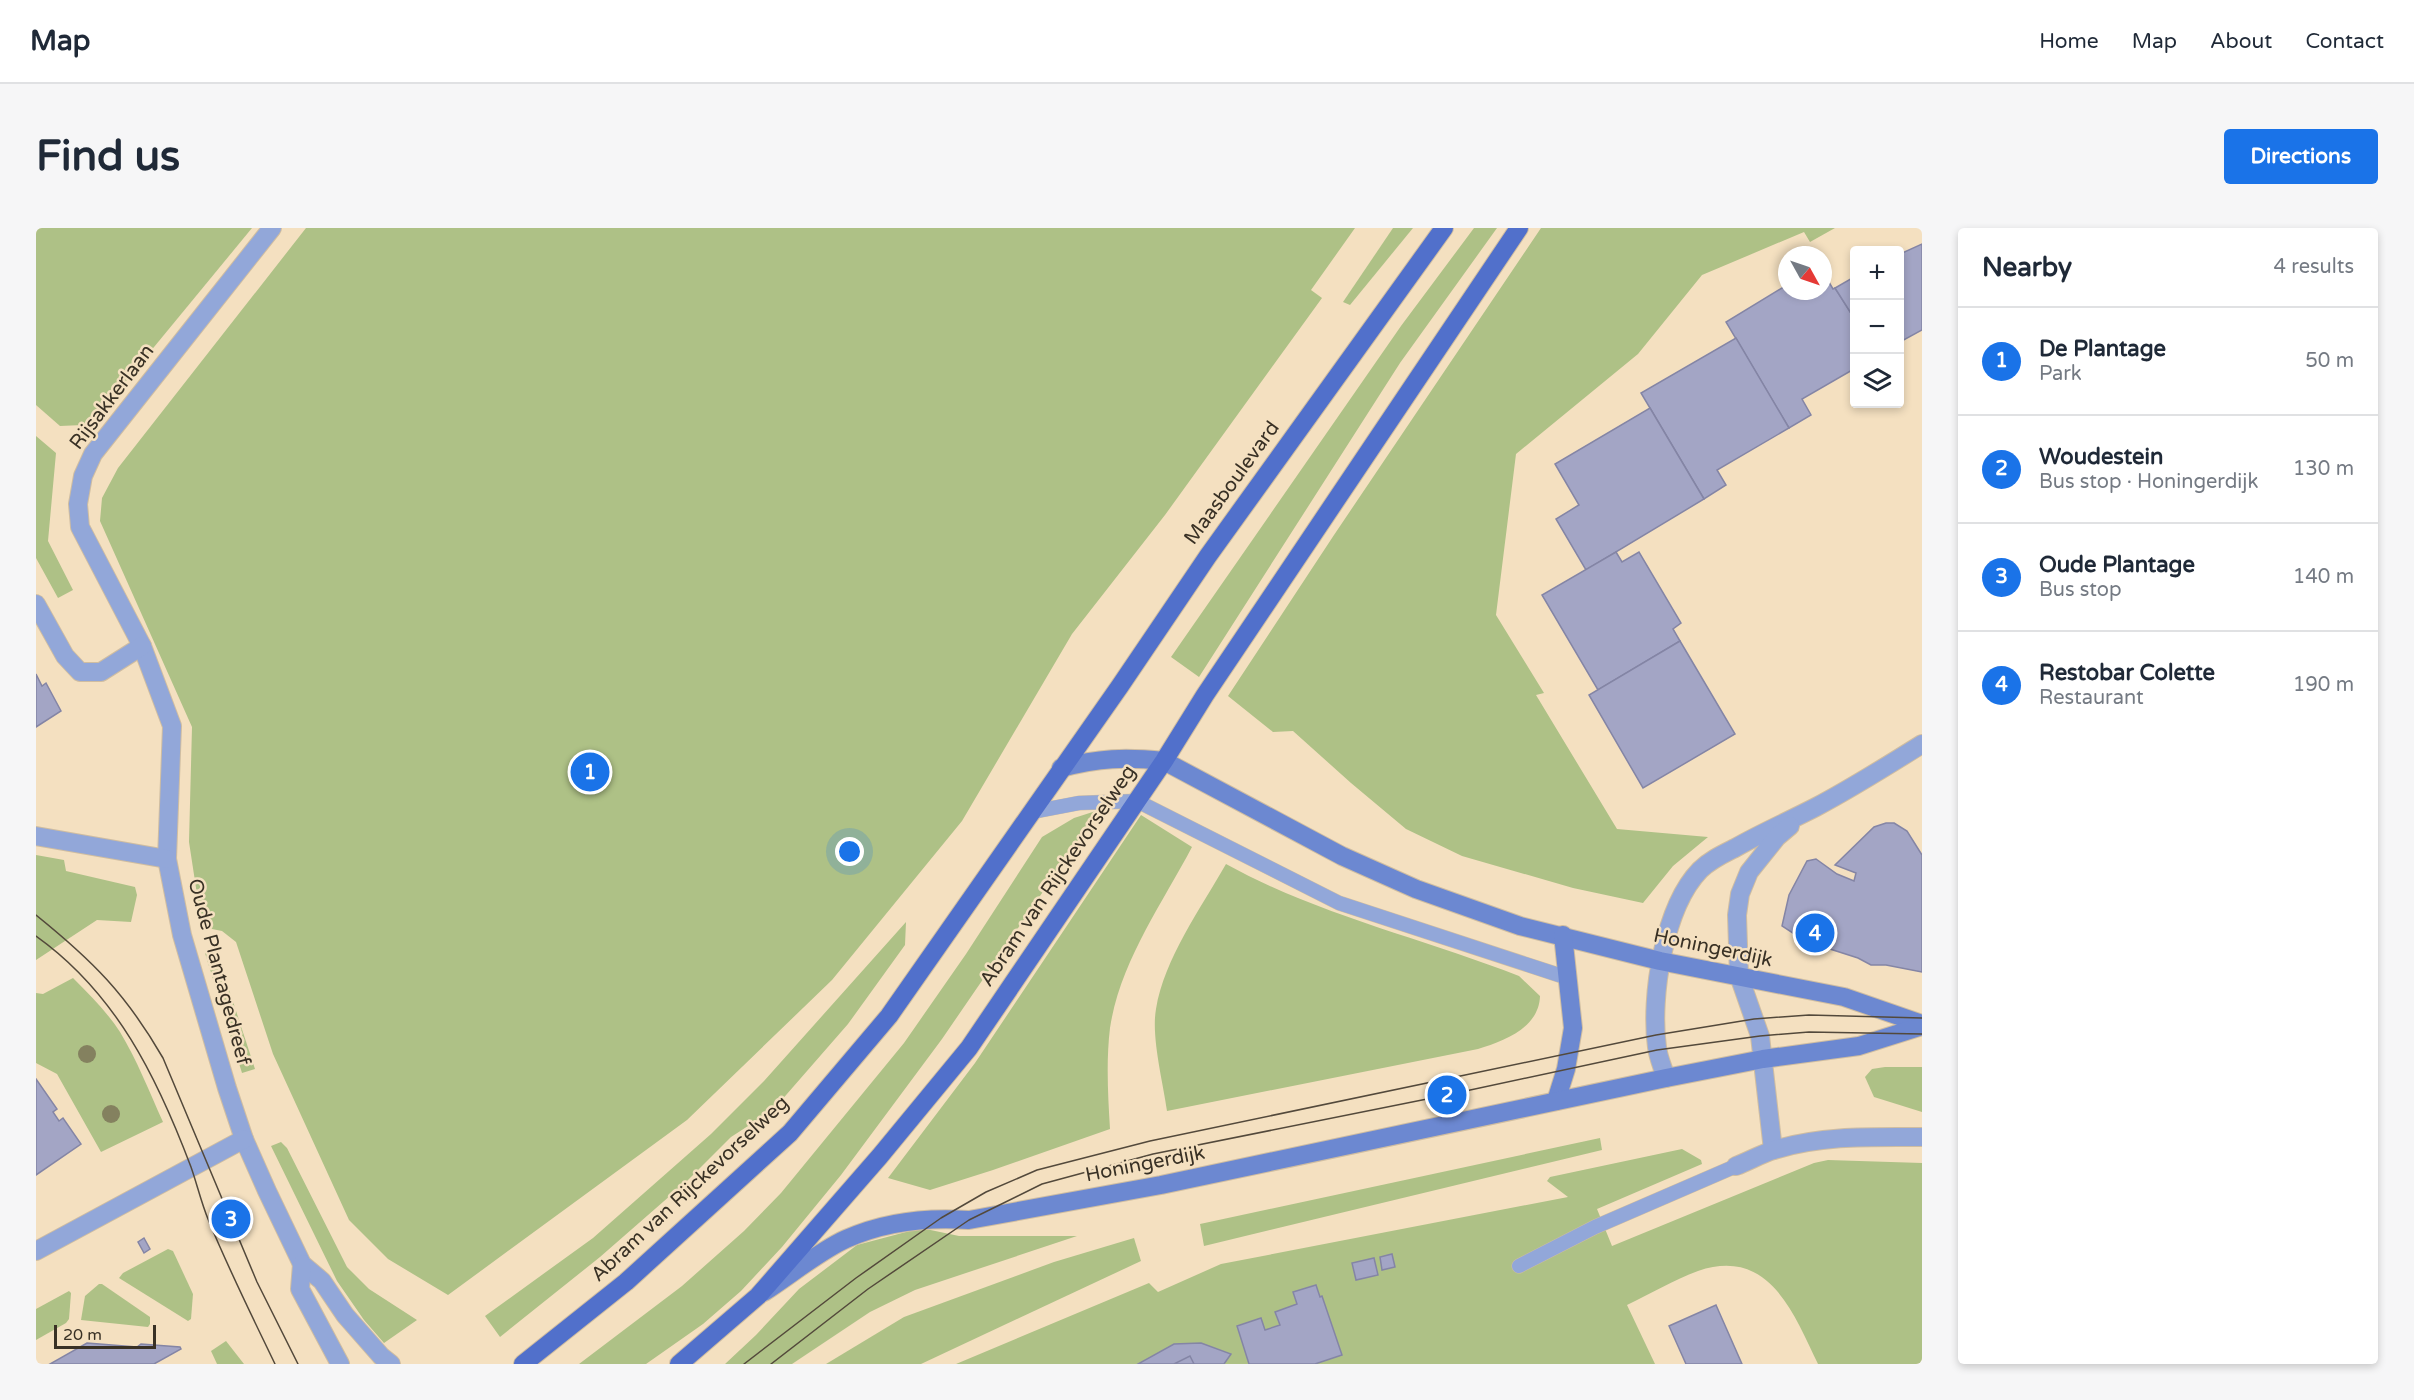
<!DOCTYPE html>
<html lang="en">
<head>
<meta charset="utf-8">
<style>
  body { margin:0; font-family:"Varela Round",sans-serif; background:#f6f6f7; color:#1f2937 }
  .controls { position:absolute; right:18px; top:18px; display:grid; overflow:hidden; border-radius:6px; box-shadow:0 3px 9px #0003 }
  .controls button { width:54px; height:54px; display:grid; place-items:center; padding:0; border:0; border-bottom:2px solid #e0e1e3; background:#fff; color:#1f2937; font:30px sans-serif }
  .compass { position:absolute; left:1742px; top:18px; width:54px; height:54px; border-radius:50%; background:#fff; box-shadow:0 3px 9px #0003; rotate:130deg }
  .scale { position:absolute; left:18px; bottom:15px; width:102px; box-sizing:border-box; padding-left:6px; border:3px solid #393125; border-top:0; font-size:16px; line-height:21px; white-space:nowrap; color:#393125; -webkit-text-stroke:4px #f4e0c0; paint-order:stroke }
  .you { position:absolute; left:814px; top:624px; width:21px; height:21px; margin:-15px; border:4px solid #fff; border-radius:50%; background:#1a73e8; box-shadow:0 0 0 9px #1a73e833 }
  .badge { display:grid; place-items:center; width:39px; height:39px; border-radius:50%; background:#1a73e8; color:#fff; font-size:20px; font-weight:700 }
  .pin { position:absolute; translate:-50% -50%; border:3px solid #fff; box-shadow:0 2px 6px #0006 }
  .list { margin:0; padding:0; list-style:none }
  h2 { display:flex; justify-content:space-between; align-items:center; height:78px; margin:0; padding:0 24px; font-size:26px }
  h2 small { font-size:20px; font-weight:400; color:#747a83 }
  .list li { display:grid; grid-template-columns:39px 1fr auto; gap:18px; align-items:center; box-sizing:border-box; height:108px; padding:0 24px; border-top:2px solid #e0e1e3 }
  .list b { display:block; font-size:22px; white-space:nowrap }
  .list p { margin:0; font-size:20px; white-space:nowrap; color:#747a83 }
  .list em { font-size:20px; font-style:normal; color:#747a83 }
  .icon { flex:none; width:33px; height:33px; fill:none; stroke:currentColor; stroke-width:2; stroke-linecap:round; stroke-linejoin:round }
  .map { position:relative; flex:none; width:1886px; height:1136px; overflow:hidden; border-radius:6px }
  header { display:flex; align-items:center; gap:36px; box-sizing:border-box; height:84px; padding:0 30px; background:#fff; border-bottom:2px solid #e0e1e3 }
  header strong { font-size:28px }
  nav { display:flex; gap:33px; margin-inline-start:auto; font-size:21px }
  .intro { display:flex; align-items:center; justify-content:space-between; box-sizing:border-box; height:144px; padding:0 36px }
  h1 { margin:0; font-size:42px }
  .button { padding:15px 27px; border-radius:6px; background:#1a73e8; color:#fff; font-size:21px; font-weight:700 }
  main { display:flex; gap:36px; padding:0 36px }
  aside { flex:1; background:#fff; border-radius:6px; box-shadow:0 3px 9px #0003 }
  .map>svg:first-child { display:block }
  .green { fill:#aec186 }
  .building { fill:#a3a5c5; stroke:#8485a5; stroke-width:1.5 }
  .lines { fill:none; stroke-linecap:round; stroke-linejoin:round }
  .lane-casing { stroke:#cfbda1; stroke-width:15 }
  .street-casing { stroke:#cfbda1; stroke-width:20 }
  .secondary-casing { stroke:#cfbda1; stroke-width:20 }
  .primary-casing { stroke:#cfbda1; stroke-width:20 }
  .lane { stroke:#92a7d9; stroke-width:14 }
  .street { stroke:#92a7d9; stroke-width:18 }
  .secondary { stroke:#6c88d1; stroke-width:18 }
  .primary { stroke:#5170cb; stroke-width:18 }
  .tram { stroke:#53493b; stroke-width:1.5 }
  .tree { fill:#84815f }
  .labels { text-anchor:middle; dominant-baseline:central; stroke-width:5; stroke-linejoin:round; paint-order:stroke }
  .street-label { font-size:20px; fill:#393125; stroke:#f4e0c0 }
</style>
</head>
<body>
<header>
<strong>Map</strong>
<nav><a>Home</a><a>Map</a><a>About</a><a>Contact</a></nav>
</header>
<div class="intro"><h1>Find us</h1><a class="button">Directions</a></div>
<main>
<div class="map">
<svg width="1886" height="1136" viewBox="0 0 1886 1136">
  <rect width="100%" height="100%" fill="#f4e0c0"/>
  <g class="green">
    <path d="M0 0H216L67 181 47 197 24 198 0 177Z"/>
    <path d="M270 0H1319L1275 62 1286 70 1129 287 1036 406 926 593 796 752 651 892 412 1067 352 1031 313 992 237 826 200 714 186 703 166 699 153 614 156 499 64 293 66 270 82 240Z"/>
    <path d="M1357 0H1377L1314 77 1307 74Z"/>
    <path d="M1438 0H1461L1364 135 1163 449 1135 429 1365 98Z"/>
    <path d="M1505 0H1799L1774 14 1768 4 1666 47 1602 126 1480 226 1460 387 1508 465 1500 467 1581 601 1672 609 1637 638 1607 675 1537 660 1426 628 1370 601 1315 555 1257 503 1237 504 1192 468 1298 307Z"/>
    <path d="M0 208 20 225 12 313 37 362 22 370 0 330Z"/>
    <path d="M1063 582 906 811 805 947 746 1019 705 1063 667 1096 610 1136H543L646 1058 708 1003 745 965 868 815 930 726 1006 609 1038 590Z"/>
    <path d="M1105 587 1156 619C1126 676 1084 734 1074 800 1070 833 1072 868 1074 901L957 942 894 962 852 950 939 835Z"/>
    <path d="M0 627 28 632 30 643 99 659 101 667 95 694 61 692 0 732Z"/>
    <path d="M1190 636C1282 687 1386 710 1483 748L1504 768C1503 800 1468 813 1442 821L1131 883C1127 854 1115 809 1120 781 1128 731 1165 680 1190 636Z"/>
    <path d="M870 694 869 717 812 796 737 882 695 909 651 953 564 1029 464 1109 449 1088 557 1010 675 906 728 853Z"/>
    <path d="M176 724 184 734 219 841 206 845 169 725Z"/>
    <path d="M37 750C54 767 71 784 84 804 101 832 113 863 127 894L65 924 21 846 0 835V765L7 766Z"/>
    <path d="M1849 839H1886V884L1838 869 1829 849 1836 841Z"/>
    <path d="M1564 910 1566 922 1168 1018 1164 996Z"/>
    <path d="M245 914 251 920 311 1039 333 1061 381 1092 348 1115 328 1092 301 1053 235 918Z"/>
    <path d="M1646 921 1665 932 1666 936 1561 981 1576 1018 1778 935 1792 932 1886 935V1136H1782C1757 1084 1733 1019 1662 1043 1638 1052 1614 1066 1591 1077L1619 1136H920L1113 1055 1122 1064 1185 1036 1532 969 1511 953 1514 949Z"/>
    <path d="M885 1000 923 1008H1041L879 1062 834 1084 756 1136H689L720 1107 763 1061 821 1017Z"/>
    <path d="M1098 1010 1105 1033 885 1136H790L868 1089 1018 1034Z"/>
    <path d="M132 1021 137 1023 157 1066 155 1091 152 1093 83 1050 87 1045Z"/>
    <path d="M63 1056H66L114 1089V1096L112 1099 45 1092 49 1068Z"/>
    <path d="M33 1063 35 1065 33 1091 30 1095 0 1112V1081Z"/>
    <path d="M190 1113 208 1136H181L175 1123Z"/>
  </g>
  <g class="building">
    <path d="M1886 16V102L1864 114V26Z"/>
    <path d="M1787 44 1797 61 1799 60 1818 90V141L1766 171 1775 187 1753 200 1690 94 1751 57V63H1787Z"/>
    <path d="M1818 49V90L1799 60Z"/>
    <path d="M1700 110 1753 200 1681 242 1690 257 1668 271 1605 165Z"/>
    <path d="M1614 180 1668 271 1550 342 1520 291 1543 277 1519 236Z"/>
    <path d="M1580 324 1586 334 1603 324 1645 395 1637 401 1644 413 1562 462 1506 367Z"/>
    <path d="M1644 413 1699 506 1607 560 1553 467Z"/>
    <path d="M0 446 6 458 10 455 25 483 0 499Z"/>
    <path d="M1858 595 1871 603 1886 627V744L1850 737H1835L1822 730 1769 713 1746 698 1753 667 1771 633 1780 631 1801 646 1818 653 1820 645 1799 637 1838 599 1850 595Z"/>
    <path d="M0 851 21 881 17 884 23 893 27 890 45 916 0 947Z"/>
    <path d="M108 1010 114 1021 108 1025 102 1014Z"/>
    <path d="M1356 1026 1359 1039 1346 1042 1344 1029Z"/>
    <path d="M1338 1030 1342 1047 1320 1052 1316 1035Z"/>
    <path d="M1280 1057 1284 1069 1286 1068 1306 1127 1279 1136H1213L1201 1098 1225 1090 1229 1102 1244 1097 1239 1084 1261 1076 1257 1064Z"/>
    <path d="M1680 1077 1706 1136H1650L1633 1098Z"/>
    <path d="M51 1115 101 1119 105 1116 144 1119 145 1121 118 1136H14Z"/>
    <path d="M1165 1115 1195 1126 1188 1136H1102L1138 1116Z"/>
    <path d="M1154 1128 1158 1136H1138Z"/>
  </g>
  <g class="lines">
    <g class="lane-casing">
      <g id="lane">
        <path d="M996 584 1043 575 1101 573 1303 675 1532 750"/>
        <path d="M1483 1038 1559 999 1700 938"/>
      </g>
    </g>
    <g class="street-casing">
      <g id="street">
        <path d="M236 0 57 226 47 248 42 276 44 299 106 418 136 498 131 631 146 707 191 860 208 911 231 963 266 1036 286 1053 309 1087 345 1128 355 1136"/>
        <path d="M0 376 29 428 44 444H65L106 418"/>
        <path d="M0 608 131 631"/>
        <path d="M1630 850C1627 840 1622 829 1621 819 1614 769 1628 679 1664 642 1674 632 1687 626 1699 620 1725 605 1753 593 1780 579 1816 560 1851 538 1886 516"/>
        <path d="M1737 922 1724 808 1703 748 1701 687 1704 666 1713 644 1741 609 1754 598"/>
        <path d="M1700 938C1713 933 1725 926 1738 922 1786 907 1837 909 1886 909"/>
        <path d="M0 1023 208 911"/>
        <path d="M266 1036 264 1061 304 1136"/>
      </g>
    </g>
    <g class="secondary-casing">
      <g id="secondary">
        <path d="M1025 540C1063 530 1089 529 1128 533L1306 628 1380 661 1484 698 1624 733 1808 769 1886 796"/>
        <path d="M1520 873 1530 841 1537 800 1527 707"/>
        <path d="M728 1064C753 1048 785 1022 810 1011 850 993 890 989 933 992L1125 957 1630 850 1727 831 1823 818 1886 798"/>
      </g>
    </g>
    <g class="primary-casing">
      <g id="primary">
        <path d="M487 1136 590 1054 754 905 853 788 1084 458 1172 328 1408 0"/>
        <path d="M643 1136 722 1068 844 928 933 820 1128 533 1169 467 1483 0"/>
      </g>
    </g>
    <use href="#lane" class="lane"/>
    <use href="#street" class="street"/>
    <use href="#secondary" class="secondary"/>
    <use href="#primary" class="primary"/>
    <g class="tram">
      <path d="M0 687C57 733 90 766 127 830L221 1054 262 1136"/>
      <path d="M0 708C80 765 121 849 155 939 161 956 165 974 172 991 192 1040 216 1088 239 1136"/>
      <path d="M708 1136 820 1050 905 990 950 964 1001 942 1114 913 1620 807 1718 791 1773 787 1886 790"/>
      <path d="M735 1136 832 1061 933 992 1006 956 1117 926 1411 867 1621 822 1724 808 1773 804 1886 806"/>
    </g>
  </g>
  <g class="tree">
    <circle cx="51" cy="826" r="9"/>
    <circle cx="75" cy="886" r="9"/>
  </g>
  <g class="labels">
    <g class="street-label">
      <text transform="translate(76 169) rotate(-53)">Rijsakkerlaan</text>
      <text transform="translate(1196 255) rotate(-54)">Maasboulevard</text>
      <text transform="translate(1022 648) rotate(-56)">Abram van Rijckevorselweg</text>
      <text transform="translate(1677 720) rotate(12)">Honingerdijk</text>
      <text transform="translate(183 744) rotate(75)">Oude Plantagedreef</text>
      <text transform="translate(1109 936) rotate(-11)">Honingerdijk</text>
      <text transform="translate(654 961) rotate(-43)">Abram van Rijckevorselweg</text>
    </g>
  </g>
</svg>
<div class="controls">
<button>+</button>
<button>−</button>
<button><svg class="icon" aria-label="layers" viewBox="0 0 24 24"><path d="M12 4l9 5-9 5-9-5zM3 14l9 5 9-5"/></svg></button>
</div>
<svg class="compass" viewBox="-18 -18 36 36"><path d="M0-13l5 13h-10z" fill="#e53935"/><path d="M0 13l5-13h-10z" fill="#747a83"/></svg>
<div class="scale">20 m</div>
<div class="you"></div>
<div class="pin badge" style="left:554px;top:544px">1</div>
<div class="pin badge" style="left:1411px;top:867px">2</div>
<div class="pin badge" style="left:195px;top:991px">3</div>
<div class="pin badge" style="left:1779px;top:705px">4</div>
</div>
<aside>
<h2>Nearby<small>4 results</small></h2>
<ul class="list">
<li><span class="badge">1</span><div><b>De Plantage</b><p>Park</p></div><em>50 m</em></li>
<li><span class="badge">2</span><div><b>Woudestein</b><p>Bus stop · Honingerdijk</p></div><em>130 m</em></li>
<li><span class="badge">3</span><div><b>Oude Plantage</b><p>Bus stop</p></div><em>140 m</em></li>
<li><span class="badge">4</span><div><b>Restobar Colette</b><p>Restaurant</p></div><em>190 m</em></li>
</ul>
</aside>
</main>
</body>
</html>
